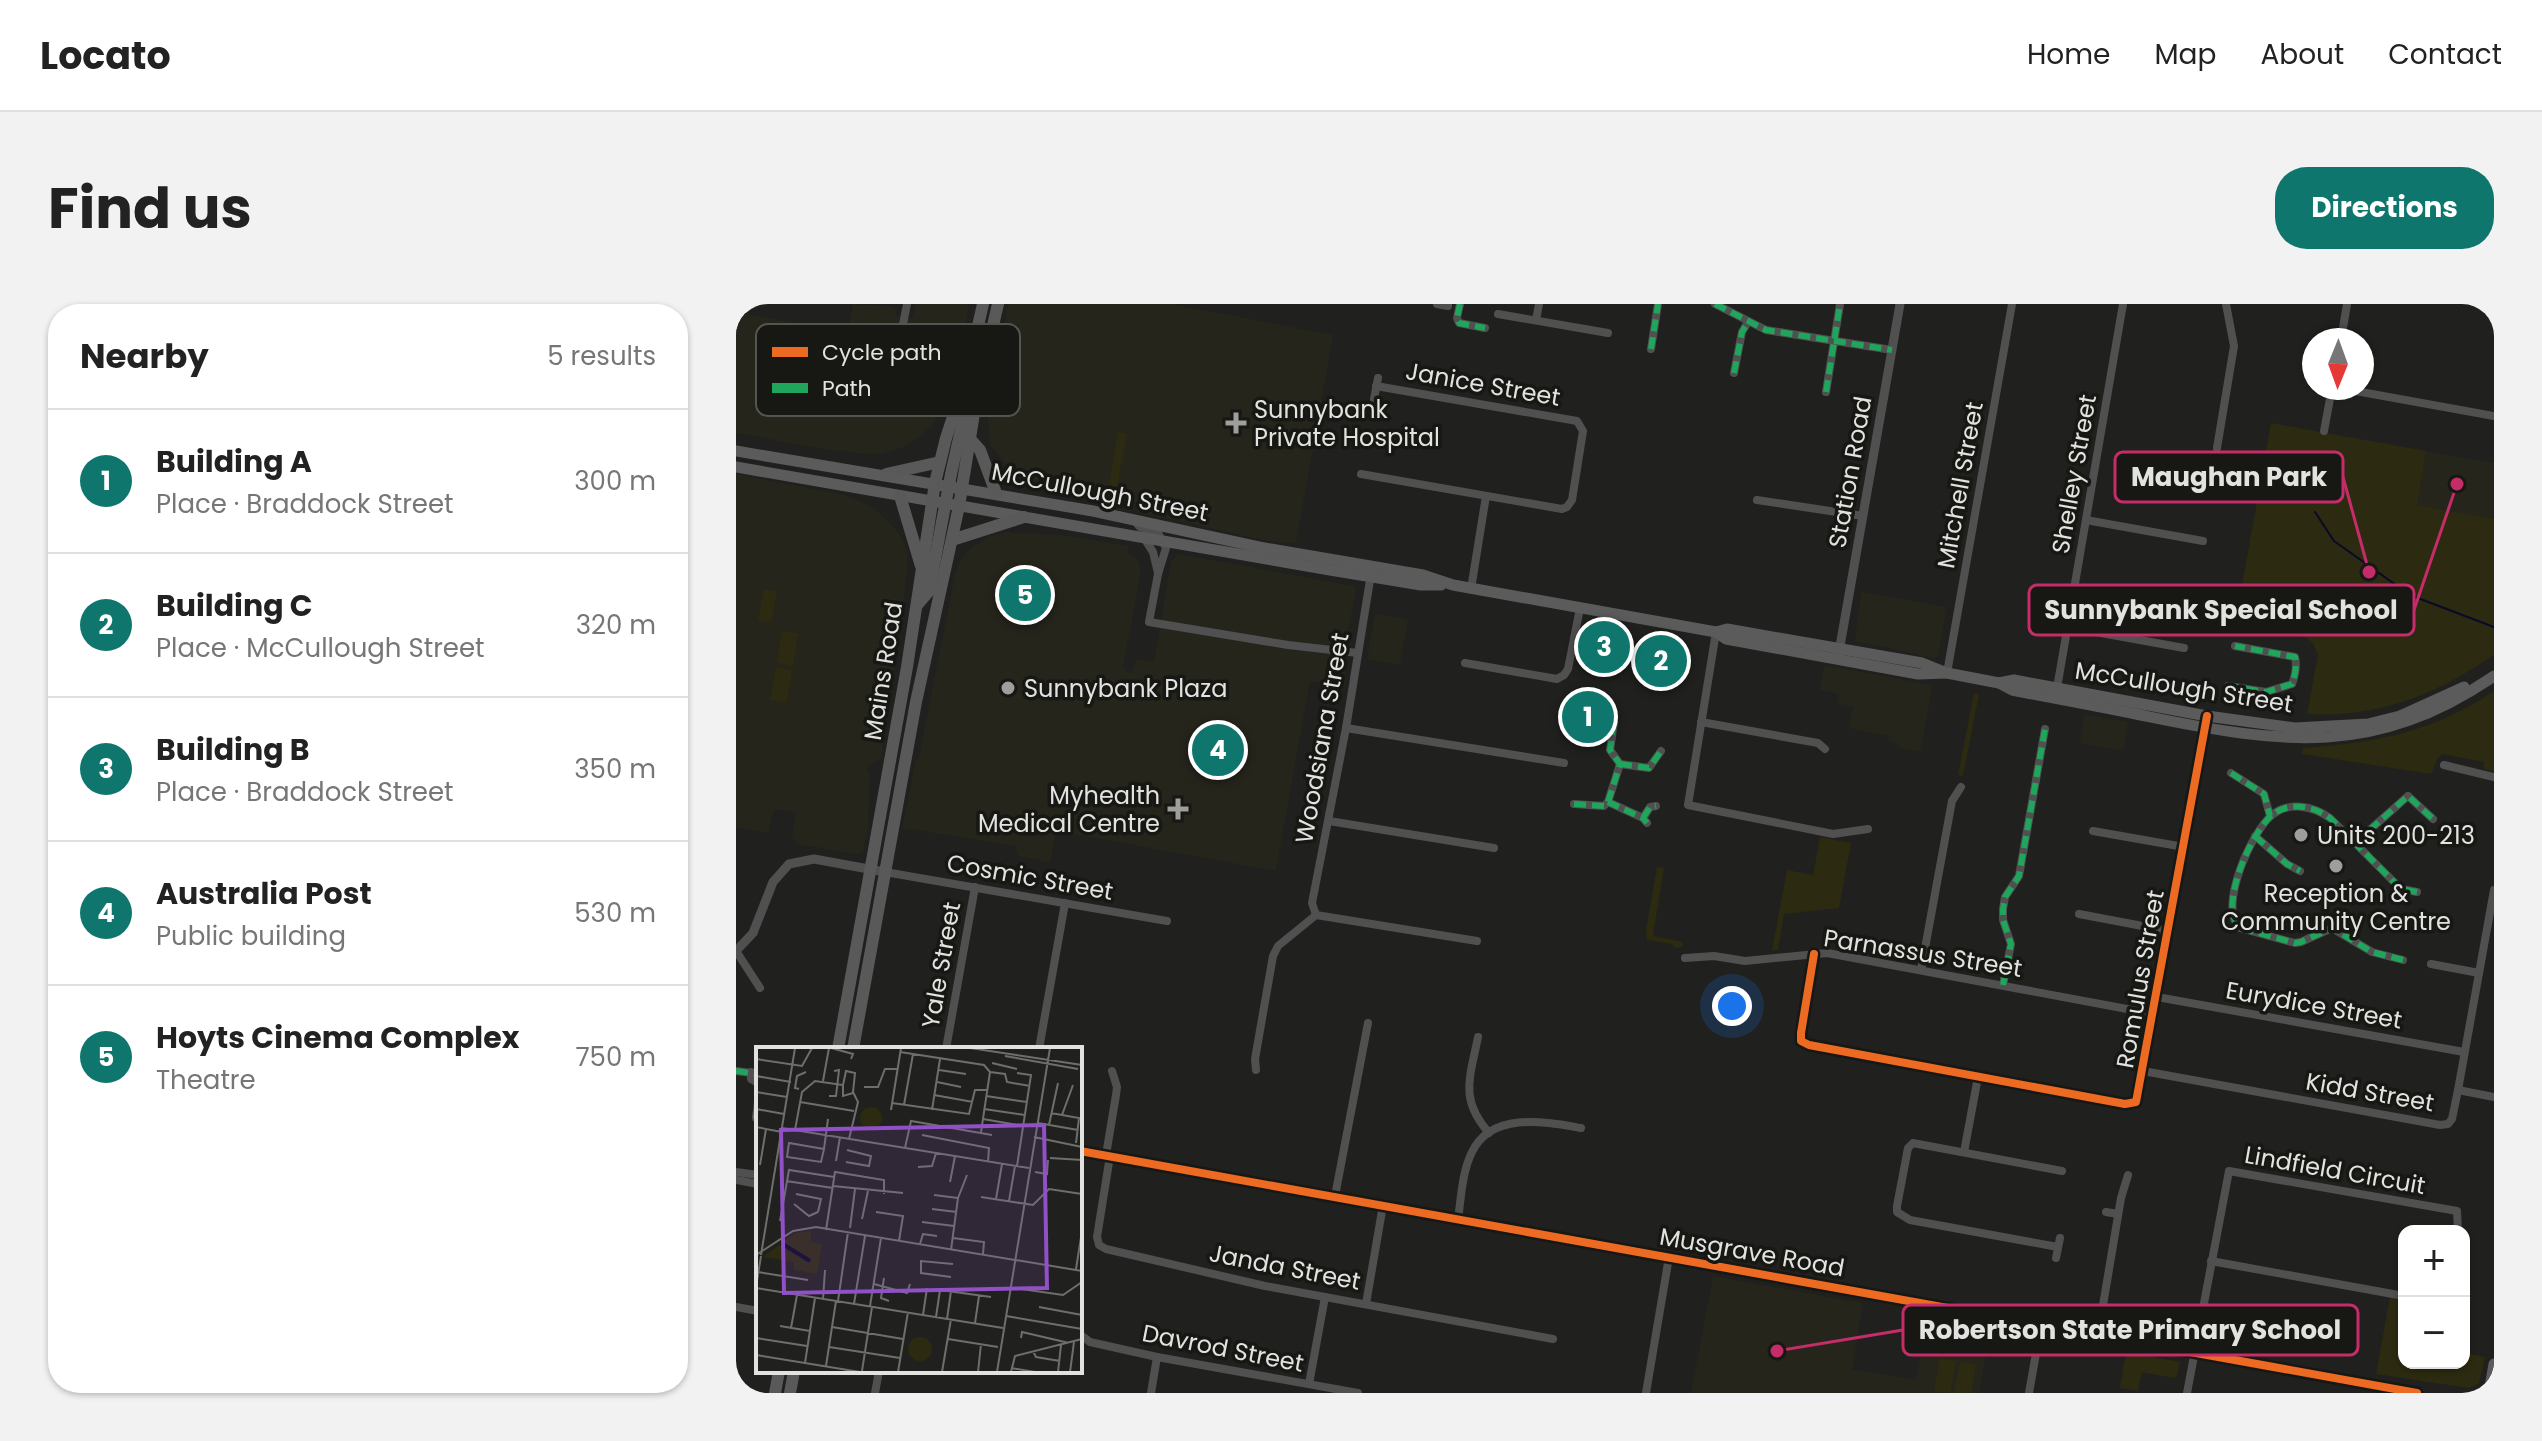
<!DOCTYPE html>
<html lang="en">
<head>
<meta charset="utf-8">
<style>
  body { margin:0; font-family:Poppins,sans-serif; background:#f2f2f2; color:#222 }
  .controls { position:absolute; right:24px; bottom:24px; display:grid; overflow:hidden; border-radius:16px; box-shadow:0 2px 6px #0004 }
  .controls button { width:72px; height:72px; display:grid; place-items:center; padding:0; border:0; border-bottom:2px solid #e0e0e0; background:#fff; color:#222; font:40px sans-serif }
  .compass { position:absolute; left:1566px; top:24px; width:72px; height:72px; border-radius:50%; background:#fff; box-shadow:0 2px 6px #0004; rotate:181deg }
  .you { position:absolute; left:996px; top:702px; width:28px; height:28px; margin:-20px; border:6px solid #fff; border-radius:50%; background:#1a73e8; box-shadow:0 0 0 12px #1a73e833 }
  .badge { display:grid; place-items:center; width:52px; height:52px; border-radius:50%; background:#0f766e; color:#fff; font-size:26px; font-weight:700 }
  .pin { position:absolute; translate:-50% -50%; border:4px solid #fff; box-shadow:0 2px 8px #0006 }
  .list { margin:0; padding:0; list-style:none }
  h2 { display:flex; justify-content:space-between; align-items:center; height:104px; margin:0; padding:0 32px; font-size:34px }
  h2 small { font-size:26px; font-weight:400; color:#767676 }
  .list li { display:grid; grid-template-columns:52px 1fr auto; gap:24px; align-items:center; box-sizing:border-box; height:144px; padding:0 32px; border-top:2px solid #e0e0e0 }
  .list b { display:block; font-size:30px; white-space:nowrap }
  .list p { margin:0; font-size:26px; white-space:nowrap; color:#767676 }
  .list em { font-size:26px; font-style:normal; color:#767676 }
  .map { position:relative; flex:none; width:1758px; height:1089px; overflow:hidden; border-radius:32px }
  header { display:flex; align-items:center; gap:48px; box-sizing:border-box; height:112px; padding:0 40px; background:#fff; border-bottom:2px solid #e0e0e0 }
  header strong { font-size:38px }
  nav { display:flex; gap:44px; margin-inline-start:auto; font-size:28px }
  .intro { display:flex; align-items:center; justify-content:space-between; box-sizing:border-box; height:192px; padding:0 48px }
  h1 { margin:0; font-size:56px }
  .button { padding:20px 36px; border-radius:32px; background:#0f766e; color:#fff; font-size:28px; font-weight:700 }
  main { display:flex; gap:48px; padding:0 48px }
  aside { flex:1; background:#fff; border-radius:32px; box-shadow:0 2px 6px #0004 }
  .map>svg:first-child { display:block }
  .built { fill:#25251c }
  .green { fill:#2c2a10 }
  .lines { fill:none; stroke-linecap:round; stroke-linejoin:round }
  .stream { stroke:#090928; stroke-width:2 }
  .minor { stroke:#505050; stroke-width:8 }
  .tertiary { stroke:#505050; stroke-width:9 }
  .secondary { stroke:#5b5b5b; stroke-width:11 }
  .primary { stroke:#59595a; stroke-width:12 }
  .quiet { stroke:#20a55d; stroke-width:6; stroke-dasharray:12 6; stroke-linecap:butt }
  .cycleway-casing { stroke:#171714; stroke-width:13 }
  .cycleway { stroke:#ed6a23; stroke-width:8 }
  .poi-dot { fill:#9e9e9c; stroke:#171714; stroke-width:3 }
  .labels { text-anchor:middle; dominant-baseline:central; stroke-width:7; stroke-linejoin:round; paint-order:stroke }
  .street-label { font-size:24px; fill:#e2e2e0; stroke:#171714 }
  .poi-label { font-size:24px; fill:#e2e2e0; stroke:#171714; text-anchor:start }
  .inset-river { fill:none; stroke:#090928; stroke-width:4 }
  .inset-road { fill:none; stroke:#6e6e6c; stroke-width:2 }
  .view { fill:#9050c6; fill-opacity:0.15; stroke:#9050c6; stroke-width:4 }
  .inset-edge { fill:none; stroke:#e2e2e0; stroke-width:4 }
  .key { fill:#171714; stroke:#545451; stroke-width:2 }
  .key-label { font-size:22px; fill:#e2e2e0 }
  .leader { fill:none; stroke:#c52c68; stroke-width:3 }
  .callout-dot { fill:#c52c68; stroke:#171714; stroke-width:3 }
  .callout { fill:#171714; stroke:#c52c68; stroke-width:3 }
  .callout-label { font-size:26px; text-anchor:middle; font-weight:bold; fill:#e2e2e0 }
</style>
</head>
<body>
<header>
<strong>Locato</strong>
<nav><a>Home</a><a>Map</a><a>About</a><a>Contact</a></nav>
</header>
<div class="intro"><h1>Find us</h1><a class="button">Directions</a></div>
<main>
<aside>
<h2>Nearby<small>5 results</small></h2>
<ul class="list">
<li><span class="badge">1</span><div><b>Building A</b><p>Place · Braddock Street</p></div><em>300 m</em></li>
<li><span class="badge">2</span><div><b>Building C</b><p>Place · McCullough Street</p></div><em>320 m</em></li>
<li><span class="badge">3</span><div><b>Building B</b><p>Place · Braddock Street</p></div><em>350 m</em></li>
<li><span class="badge">4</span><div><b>Australia Post</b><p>Public building</p></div><em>530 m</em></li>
<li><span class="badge">5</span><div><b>Hoyts Cinema Complex</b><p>Theatre</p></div><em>750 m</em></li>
</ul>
</aside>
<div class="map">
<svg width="1758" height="1089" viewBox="0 0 1758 1089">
  <rect width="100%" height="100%" fill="#20201e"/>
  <g class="built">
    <path d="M117 0 156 2 160 6V12L176 14 180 0H233L229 24 198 119 184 132 167 143 146 150 119 149 82 144 0 129V8L112 29Z"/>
    <path d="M272 0H435L597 31 560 240 531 237 403 208 404 199 280 173 255 142 249 99 256 64 261 60Z"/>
    <path d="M1690 147 1758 159V215L1680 201Z"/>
    <path d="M0 170 108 191 124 197 139 205 154 219 165 232 171 247V270L145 454 131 463 134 471 132 525 127 548 121 550 62 540 56 533 60 509 38 505 32 529 0 523Z"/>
    <path d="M270 228 325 231 393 242 392 250 400 254 404 260 405 269 387 363 393 369 398 365 400 355 418 358 435 258 442 250 618 282 620 287 611 332 609 383 574 377 540 567 320 527 314 558 282 552 279 542 166 524 180 456 183 453 219 270 224 257 235 244 252 233Z"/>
    <path d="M1125 288 1211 303 1202 352 1198 354 1119 337Z"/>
    <path d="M639 310 672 315 664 361 631 355Z"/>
    <path d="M1088 361 1197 381 1184 448 1163 444V440L1152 437 1153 432 1113 424 1117 403 1101 399 1103 390 1084 386Z"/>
    <path d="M1349 410 1392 418 1387 447 1344 439Z"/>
    <path d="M977 972 1127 999 1116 1065 1180 1076 1192 1011 1255 1023 1243 1089H955Z"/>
  </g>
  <g class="green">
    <path d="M1535 119 1690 147 1681 201 1758 215V351C1699 391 1643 414 1571 410L1582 351 1577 339 1571 334 1499 321Z"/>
    <path d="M382 128 391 130 380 189 372 187Z"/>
    <path d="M28 285 41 287 35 319 22 316Z"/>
    <path d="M46 327 62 329 57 362 41 359Z"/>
    <path d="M40 363 56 366 51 399 34 396Z"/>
    <path d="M1758 387V467L1748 465V458L1707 450 1702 454 1695 470 1566 450 1567 444C1638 439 1698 428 1758 387Z"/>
    <path d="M1238 389 1243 390 1227 472 1222 471Z"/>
    <path d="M1084 533 1115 539 1103 604 1048 610 1042 646H1036L1051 566 1077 571Z"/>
    <path d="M921 563 928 564 917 632 947 638 946 643 939 644 936 640 911 636 910 626Z"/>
    <path d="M1654 993 1668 996V1059H1728V1049L1749 1053 1743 1080 1732 1084 1640 1070Z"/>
    <path d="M1390 1048 1444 1058 1441 1072 1438 1074 1406 1068 1402 1087 1384 1084Z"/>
    <path d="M1204 1054 1220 1057 1214 1089 1198 1087Z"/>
    <path d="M1224 1058 1240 1061 1235 1089H1218Z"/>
  </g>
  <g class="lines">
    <path class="stream" d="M1579 208 1598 237 1674 291 1758 323"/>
    <g class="minor">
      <path d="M701 0 712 2V0"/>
      <path d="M724 0 721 14 723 19 749 24"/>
      <path d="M979 0 1030 26 1156 46"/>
      <path d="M762 10 872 29"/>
      <path d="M800 16 803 0"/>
      <path d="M164 36 171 0"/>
      <path d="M1605 36 1611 0"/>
      <path d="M915 45 922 0"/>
      <path d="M998 69 1006 28 1012 18"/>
      <path d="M1603 84 1758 112"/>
      <path d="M1090 88 1104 0"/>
      <path d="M638 95 642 74"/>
      <path d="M1588 127 1596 84"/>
      <path d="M1481 144 1498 42 1490 0"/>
      <path d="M625 170 826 205 831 203 836 196 847 127 841 117 640 82"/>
      <path d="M1021 196 1127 212"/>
      <path d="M397 215 404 223 422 229 430 244 422 270 413 318 552 341 622 349"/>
      <path d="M1350 216 1467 237"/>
      <path d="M408 234 417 248 422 269"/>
      <path d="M735 285 750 192"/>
      <path d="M1332 323 1448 344"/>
      <path d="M980 328 952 501 1097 530 1132 525"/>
      <path d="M729 359 821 375 828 371 832 365 844 304"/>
      <path d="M1211 369 1276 0"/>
      <path d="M1492 382 1530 388 1556 380C1559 372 1561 362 1559 353L1499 342"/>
      <path d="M1320 390 1387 0"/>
      <path d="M965 418 1082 439 1089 445"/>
      <path d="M610 424 828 459"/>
      <path d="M884 460 913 464 925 447"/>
      <path d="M1708 461 1758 473"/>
      <path d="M1495 469 1528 490 1534 512"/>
      <path d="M872 498 907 514 911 519"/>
      <path d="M838 500 868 502 872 498 884 460 874 446 878 419"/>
      <path d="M907 514 914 503 920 502"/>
      <path d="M593 517 758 544"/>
      <path d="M1357 527 1448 543"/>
      <path d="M1519 532 1551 560 1564 567"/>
      <path d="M1620 538 1672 492 1697 515"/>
      <path d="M149 568 431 617"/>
      <path d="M1343 610 1433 627"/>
      <path d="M580 611 576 599 610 424 635 270"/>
      <path d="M580 611 741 637"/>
      <path d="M0 647 24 684"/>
      <path d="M1078 650 1065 729V737L1073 741 1389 800 1400 798 1470 419"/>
      <path d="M949 654 978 652 1009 657 1091 649 1418 710"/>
      <path d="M1667 656 1636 648 1596 624 1565 638 1559 639 1504 624C1481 604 1516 527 1536 511 1553 497 1577 502 1594 514L1657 577 1666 585 1681 588"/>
      <path d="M1695 660 1743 669"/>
      <path d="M1185 666 1216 497 1225 483"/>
      <path d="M1267 681 1275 640 1267 616V605L1269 593 1283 572 1309 425"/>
      <path d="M1421 693 1728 748"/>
      <path d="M742 733C734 774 723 795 753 829"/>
      <path d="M210 745 239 583"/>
      <path d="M303 745 329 599"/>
      <path d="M520 766 519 755 537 652 542 642 580 611"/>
      <path d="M0 767 22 770"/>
      <path d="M1407 767 1704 821 1712 820 1716 815 1722 786 1758 586"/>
      <path d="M15 768V775L22 779"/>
      <path d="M1722 786 1758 793"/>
      <path d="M20 814 22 798"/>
      <path d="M1228 848 1242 773"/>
      <path d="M370 851 380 791 381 783 376 767"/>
      <path d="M374 852 361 933 363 941 370 945 529 982 817 1035"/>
      <path d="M0 868 22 871"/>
      <path d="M0 876 22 880"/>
      <path d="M599 892 632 719"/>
      <path d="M1370 908 1382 910"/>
      <path d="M722 916C725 894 726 868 736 848 756 807 810 818 845 824"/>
      <path d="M1322 943 1174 916 1161 908V902L1172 844 1177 839 1326 867"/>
      <path d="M1320 954 1324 934"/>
      <path d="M1475 957 1668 992"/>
      <path d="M630 1000 647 901"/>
      <path d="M0 1003 22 1007"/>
      <path d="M1362 1031 1385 894 1392 871"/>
      <path d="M346 1032 354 1038 421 1053 622 1089"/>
      <path d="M573 1080 589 993"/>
      <path d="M139 1089 143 1067"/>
      <path d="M415 1089 421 1053"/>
      <path d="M910 1089 933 953"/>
      <path d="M1293 1089 1305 1021"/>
      <path d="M1451 1089 1493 867 1721 907 1722 927"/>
    </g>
    <g class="tertiary">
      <path d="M1103 348 1164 0"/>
      <path d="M0 647 17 629 37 578 53 560 78 555 149 568"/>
      <path d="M344 847 1681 1089"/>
    </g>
    <g class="secondary">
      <path d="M0 147 357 207 523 243 687 271 717 281 980 328 990 335 1182 370 1211 369"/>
      <path d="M0 163 594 266 685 281H705"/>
      <path d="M980 328 991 325 1186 359 1211 369 1263 379 1276 386C1322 395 1368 403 1414 413 1547 440 1639 453 1758 372"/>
      <path d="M1263 379 1278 376 1471 412 1559 424 1632 420 1664 412 1728 383"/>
      <path d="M1753 1089 1758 1060"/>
    </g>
    <g class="primary">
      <path d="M234 135 244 146 260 189"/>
      <path d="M150 170 204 158"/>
      <path d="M164 192 185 262"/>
      <path d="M216 236 288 213"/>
      <path d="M181 301 193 287 215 170 228 112 239 105"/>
      <path d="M102 745 171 363 199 179 210 134 231 70 247 0"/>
      <path d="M117 745 180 398 223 202 241 91 262 0"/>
      <path d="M39 1089 43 1067"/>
      <path d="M54 1089 58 1067"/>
    </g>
    <g class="quiet">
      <path d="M724 0 721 14 723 19 749 24"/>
      <path d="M979 0 1030 26 1156 46"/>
      <path d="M915 45 922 0"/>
      <path d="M998 69 1006 28 1012 18"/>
      <path d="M1090 88 1104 0"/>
      <path d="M1492 382 1530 388 1556 380C1559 372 1561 362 1559 353L1499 342"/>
      <path d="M884 460 913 464 925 447"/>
      <path d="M1495 469 1528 490 1534 512"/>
      <path d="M872 498 907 514 911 519"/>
      <path d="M838 500 868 502 872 498 884 460 874 446 878 419"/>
      <path d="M907 514 914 503 920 502"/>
      <path d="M1519 532 1551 560 1564 567"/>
      <path d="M1620 538 1672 492 1697 515"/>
      <path d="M1667 656 1636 648 1596 624 1565 638 1559 639 1504 624C1481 604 1516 527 1536 511 1553 497 1577 502 1594 514L1657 577 1666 585 1681 588"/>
      <path d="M1267 681 1275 640 1267 616V605L1269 593 1283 572 1309 425"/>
      <path d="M0 767 22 770"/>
      <path d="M20 814 22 798"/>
    </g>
    <g class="cycleway-casing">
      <g id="cycleway">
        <path d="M1078 650 1065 729V737L1073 741 1389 800 1400 798 1471 412"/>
        <path d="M344 847 1681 1089"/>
      </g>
    </g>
    <use href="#cycleway" class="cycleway"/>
  </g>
  <g class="poi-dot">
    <path d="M496 107h8v8h8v8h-8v8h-8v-8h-8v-8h8z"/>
    <circle cx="272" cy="384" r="8"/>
    <path d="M438 493h8v8h8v8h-8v8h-8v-8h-8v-8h8z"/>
    <circle cx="1565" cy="531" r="8"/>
    <circle cx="1600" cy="562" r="8"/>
  </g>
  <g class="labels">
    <g class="street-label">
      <text transform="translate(747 80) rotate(10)">Janice Street</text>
      <text transform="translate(1114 168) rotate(-80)">Station Road</text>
      <text transform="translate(1338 170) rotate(-80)">Shelley Street</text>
      <text transform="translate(1224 181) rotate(-80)">Mitchell Street</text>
      <text transform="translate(364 188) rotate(11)">McCullough Street</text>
      <text transform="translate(147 367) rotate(-81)">Mains Road</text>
      <text transform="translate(1448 383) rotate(9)">McCullough Street</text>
      <text transform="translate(586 434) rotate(-80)">Woodsiana Street</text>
      <text transform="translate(294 573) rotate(10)">Cosmic Street</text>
      <text transform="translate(1187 649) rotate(9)">Parnassus Street</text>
      <text transform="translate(205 661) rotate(-80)">Yale Street</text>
      <text transform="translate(1404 675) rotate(-80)">Romulus Street</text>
      <text transform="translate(1578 701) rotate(10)">Eurydice Street</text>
      <text transform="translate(1634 788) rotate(10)">Kidd Street</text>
      <text transform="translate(1599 866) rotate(10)">Lindfield Circuit</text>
      <text transform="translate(1016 948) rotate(10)">Musgrave Road</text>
      <text transform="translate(549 963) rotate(11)">Janda Street</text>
      <text transform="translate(487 1044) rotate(11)">Davrod Street</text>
    </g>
    <g class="poi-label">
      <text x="518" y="105">Sunnybank<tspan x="518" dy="28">Private Hospital</tspan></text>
      <text x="288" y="384">Sunnybank Plaza</text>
      <text x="424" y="491" text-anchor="end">Myhealth<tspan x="424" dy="28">Medical Centre</tspan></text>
      <text x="1581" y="531">Units 200-213</text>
      <text x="1600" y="589" text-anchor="middle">Reception &amp;<tspan x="1600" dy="28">Community Centre</tspan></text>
    </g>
  </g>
  <g transform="translate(20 743)">
    <rect width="326" height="326" fill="#20201e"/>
    <path d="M104 71a11 11 0 1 1 22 0a11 11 0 1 1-22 0ZM55 184V195L66 197 61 227 38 223V215L7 210 39 186ZM152 302a12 12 0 1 1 24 0a12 12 0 1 1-24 0Z" fill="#2c2a10"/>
    <path class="inset-river" d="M25 196 54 214"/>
    <path class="inset-road" d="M75 1 97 7 95 12M214 1 326 18M144 5 228 18 234 25M249 9 322 22M0 12 46 19 56 1M236 16 261 22M183 23 210 27M234 25 249 27 251 35 274 39M0 29 35 35M67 34 73 1M181 35 205 40M87 38 90 24 99 26 97 45 102 55 93 92M108 40H122L129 22H141M43 42 39 41 41 29 50 25M0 45 31 50M178 48 217 55M73 49H80L83 23 78 24M230 49 271 55M44 55 98 64M136 56 213 67 219 43H231M148 58 157 7M0 62 28 67M228 62 269 68M135 63 145 1M176 63 184 12M295 66 323 71 320 96M306 68 317 38M227 72 267 79M282 76 322 83M293 78 302 36M0 80 26 85M26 81 273 121M39 83 46 45 59 34 87 38V49L97 46M225 85 234 25M166 88 233 101 232 115M278 90 326 100M149 101 155 74 236 88M68 102 33 96 31 110 65 115 68 102 72 72M294 111 326 113M80 114 84 90M90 115 113 119 115 109 91 103M4 118 10 82M261 119 275 28 261 26M162 120 176 119 180 106M279 125 291 127 292 113M30 134 77 141M194 135 199 109M77 139 147 146M40 147 65 152 62 165M178 148 202 151M225 150 277 158 293 142 326 147M202 151 211 128M240 152 246 117M253 154 259 119M38 157 53 169 62 165M176 162 201 165M120 165 147 169 143 194M106 172 112 144M24 174 33 123 78 130M166 175 198 179M94 181 99 142M70 183 79 125 128 133V147M197 191 228 195 227 207M164 197 167 187 181 189M195 203 202 151M0 208 37 184 60 180 326 224M5 208 39 1M320 222 326 184M2 225 52 233M195 230 165 226V214L197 217M128 231 125 251 133 254M118 237 151 246 154 237M0 240 5 209M0 241 247 281M265 242 307 248 326 235M67 252 69 223M82 254 92 185M98 257 109 189M114 259 125 191M283 260 326 268M167 268 171 241M250 269 326 282M180 270 184 243 235 250M191 272 195 244M219 276 223 249M24 279 54 284M76 280 147 292M35 281 41 248M0 291 51 299M265 291 266 285 313 296M192 292 242 300M73 300 144 311M277 304 280 310 304 314M0 308 104 325M49 316 59 251M70 319 80 254M255 321 279 325M106 324 116 260M142 325 152 265M186 325 195 272M222 325 225 297M241 325 294 1M255 325 259 309 326 292M302 325 305 298M314 325 318 295"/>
    <path class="view" d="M288 78 291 241 28 246 25 83Z"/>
    <rect width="326" height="326" class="inset-edge"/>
  </g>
  <rect x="20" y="20" width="264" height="92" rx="12" class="key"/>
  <rect x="36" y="43" width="36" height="10" fill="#ed6a23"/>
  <rect x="36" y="79" width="36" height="10" fill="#20a55d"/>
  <g class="key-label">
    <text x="86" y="56">Cycle path</text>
    <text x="86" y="92">Path</text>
  </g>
  <path class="leader" d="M1633 268L1607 173M1721 180L1678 306M1041 1047L1167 1026"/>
  <g class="callout-dot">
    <circle cx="1633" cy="268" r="8"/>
    <circle cx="1721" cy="180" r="8"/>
    <circle cx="1041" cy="1047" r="8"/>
  </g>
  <g class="callout">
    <rect x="1379" y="148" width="228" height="50" rx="8"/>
    <rect x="1293" y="281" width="385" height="50" rx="8"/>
    <rect x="1167" y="1001" width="455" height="50" rx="8"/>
  </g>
  <g class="callout-label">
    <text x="1493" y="182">Maughan Park</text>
    <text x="1485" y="315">Sunnybank Special School</text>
    <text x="1394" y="1035">Robertson State Primary School</text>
  </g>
</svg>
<div class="controls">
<button>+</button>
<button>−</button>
</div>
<svg class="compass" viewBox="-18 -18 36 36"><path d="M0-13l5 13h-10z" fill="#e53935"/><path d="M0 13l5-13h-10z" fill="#767676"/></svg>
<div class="you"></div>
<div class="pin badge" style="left:852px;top:413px">1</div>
<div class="pin badge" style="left:925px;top:357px">2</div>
<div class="pin badge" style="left:868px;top:343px">3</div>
<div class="pin badge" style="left:482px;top:446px">4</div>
<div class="pin badge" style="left:289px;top:291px">5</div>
</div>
</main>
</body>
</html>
